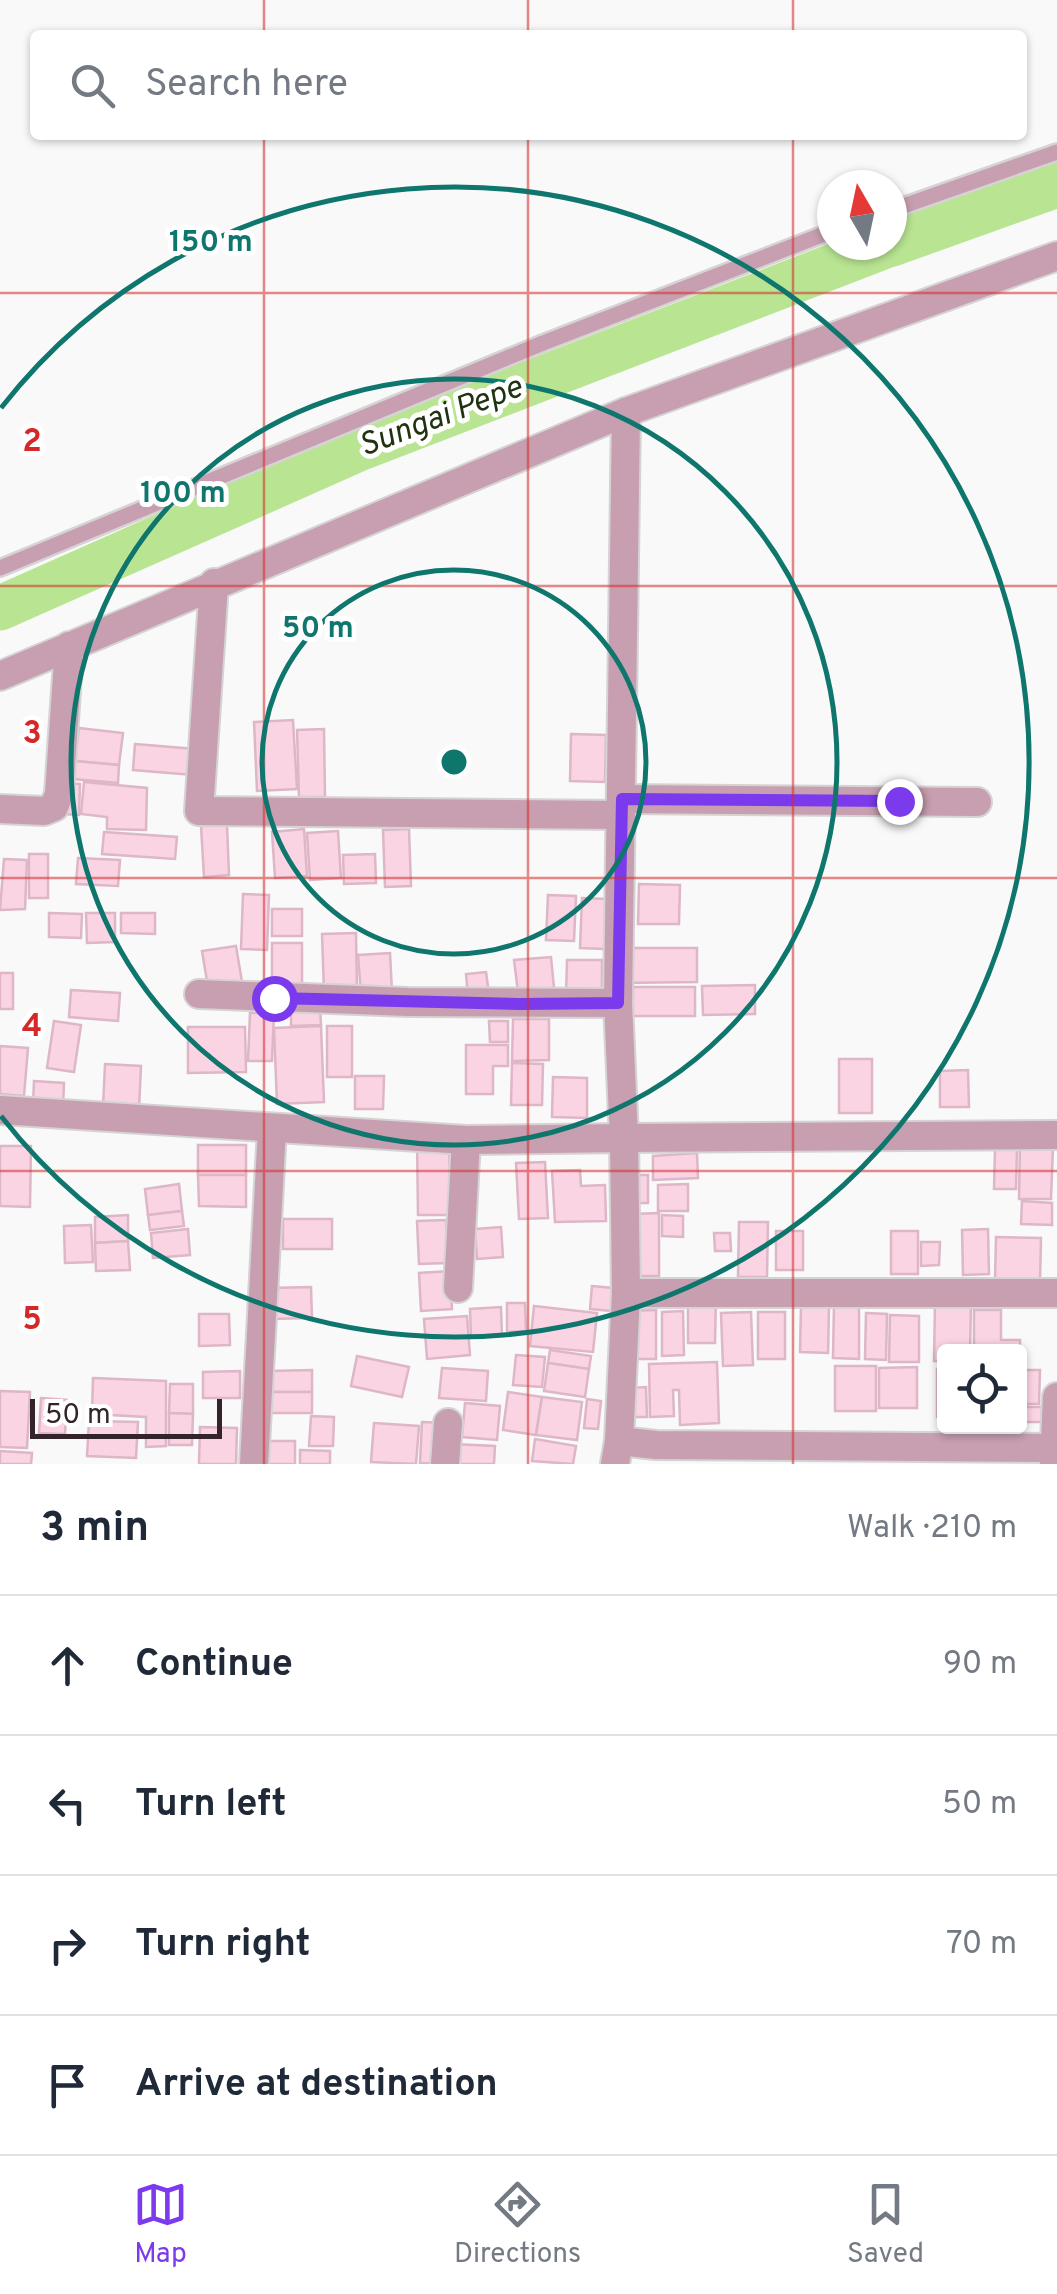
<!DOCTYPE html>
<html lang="en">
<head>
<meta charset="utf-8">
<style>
  body { margin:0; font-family:Overpass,sans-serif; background:#f2f2f3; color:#1f2937 }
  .controls { position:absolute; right:30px; bottom:30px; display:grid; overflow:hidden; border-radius:10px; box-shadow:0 2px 8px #0004 }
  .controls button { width:90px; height:90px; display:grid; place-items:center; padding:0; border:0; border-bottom:2px solid #e0e1e3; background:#fff; color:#1f2937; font:50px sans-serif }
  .compass { position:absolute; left:817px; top:170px; width:90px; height:90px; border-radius:50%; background:#fff; box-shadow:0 2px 8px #0004; rotate:351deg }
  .scale { position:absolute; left:30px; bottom:25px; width:192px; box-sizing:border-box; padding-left:10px; border:5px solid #33242b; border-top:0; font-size:28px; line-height:35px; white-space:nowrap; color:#33242b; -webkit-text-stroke:8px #fff; paint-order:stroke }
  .stop { position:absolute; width:30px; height:30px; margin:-22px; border:8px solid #7c3aed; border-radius:50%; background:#fff }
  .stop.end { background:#7c3aed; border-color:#fff; box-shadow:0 2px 10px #0008 }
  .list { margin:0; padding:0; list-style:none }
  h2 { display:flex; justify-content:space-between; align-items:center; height:130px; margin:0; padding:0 40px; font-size:42px }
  h2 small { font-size:32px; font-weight:400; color:#747a83 }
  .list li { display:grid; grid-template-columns:65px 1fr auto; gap:30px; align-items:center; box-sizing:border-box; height:140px; padding:0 40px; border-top:2px solid #e0e1e3 }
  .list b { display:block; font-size:38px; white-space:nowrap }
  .list em { font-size:32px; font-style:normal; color:#747a83 }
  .icon { flex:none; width:55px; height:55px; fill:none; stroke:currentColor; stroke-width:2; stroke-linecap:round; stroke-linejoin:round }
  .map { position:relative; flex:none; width:1057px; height:1464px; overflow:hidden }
  .search { position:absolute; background:#fff; box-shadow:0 2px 8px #0004; left:30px; right:30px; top:30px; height:110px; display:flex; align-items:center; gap:25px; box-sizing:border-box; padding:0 35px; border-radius:10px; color:#747a83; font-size:38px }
  .sheet { height:690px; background:#fff }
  nav { display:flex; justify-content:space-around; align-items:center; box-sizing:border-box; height:140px; border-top:2px solid #e0e1e3; background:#fff; font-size:28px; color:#747a83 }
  nav a { display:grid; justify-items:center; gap:5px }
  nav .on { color:#7c3aed }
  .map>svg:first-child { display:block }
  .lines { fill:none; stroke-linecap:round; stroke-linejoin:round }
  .river { stroke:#b9e593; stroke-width:45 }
  .building { fill:#fbd4e4; stroke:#ddb6c7; stroke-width:2.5 }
  .service-casing { stroke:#d5d3d4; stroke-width:20 }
  .minor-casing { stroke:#d5d3d4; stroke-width:32 }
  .service { stroke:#c79fb0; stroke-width:15 }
  .minor { stroke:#c79fb0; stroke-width:28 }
  .route { stroke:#7c3aed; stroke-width:12 }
  .grid { fill:none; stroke:#d62828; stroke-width:2.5; stroke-opacity:0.55 }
  .ring { fill:none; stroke:#0f766e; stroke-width:5 }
  .labels { text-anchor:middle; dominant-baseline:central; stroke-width:10; stroke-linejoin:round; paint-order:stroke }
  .water-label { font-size:32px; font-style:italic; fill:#213210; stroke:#fff }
  .grid-label { font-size:32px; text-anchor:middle; font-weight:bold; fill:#d62828; stroke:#fff; stroke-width:10; stroke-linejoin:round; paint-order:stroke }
  .centre { fill:#0f766e; stroke:#fff; stroke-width:5 }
  .ring-label { font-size:30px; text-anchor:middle; font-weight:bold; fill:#0f766e; stroke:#fff; stroke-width:10; stroke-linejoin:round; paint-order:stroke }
</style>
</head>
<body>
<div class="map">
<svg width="1057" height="1464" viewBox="0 0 1057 1464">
  <rect width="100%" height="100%" fill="#f9f9f9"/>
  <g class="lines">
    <g class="river">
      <path d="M892 244 1057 185"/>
      <path d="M0 608 361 448 888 245"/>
    </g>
  </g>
  <g class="building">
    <path d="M293 720 297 789 257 791 254 722Z"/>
    <path d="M79 728 123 733 119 765 75 761Z"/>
    <path d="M324 729 325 797H299L297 730Z"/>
    <path d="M571 734 606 735 605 782 570 781Z"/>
    <path d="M135 744 195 749 193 775 133 770Z"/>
    <path d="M75 761 119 765 118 783 73 779Z"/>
    <path d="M84 782 147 788 146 830 107 829V817L81 814Z"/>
    <path d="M65 783 80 784 79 815 64 814Z"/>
    <path d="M227 825 229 875 204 877 201 826Z"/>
    <path d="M304 829 307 876 275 878 272 832Z"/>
    <path d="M409 829 411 886 385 887 383 830Z"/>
    <path d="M338 831 341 878 310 880 307 833Z"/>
    <path d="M104 832 177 837 175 859 102 854Z"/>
    <rect x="29" y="854" width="19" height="44"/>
    <path d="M375 854 376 883 344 884 343 855Z"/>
    <path d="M78 858 120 860 118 886 76 884Z"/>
    <path d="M4 859 27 860 25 909 0 910Z"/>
    <path d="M639 884 680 885 679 924H638Z"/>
    <path d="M243 894 269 895 267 950 241 949Z"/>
    <path d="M548 895 576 896 574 941 546 940Z"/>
    <path d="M582 898 608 899 605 949 580 948Z"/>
    <rect x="272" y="909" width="30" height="27"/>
    <path d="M49 913 82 914 81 938 49 937Z"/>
    <path d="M86 913H115V942L87 943Z"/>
    <path d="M121 913H155V934L121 933Z"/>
    <path d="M356 933 357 992H324L322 934Z"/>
    <path d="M272 943H302V986L272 987Z"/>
    <path d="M236 946 242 982 208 987 202 951Z"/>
    <path d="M620 948H697V982L620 983Z"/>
    <path d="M390 953 392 991 361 993 358 955Z"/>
    <path d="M551 957 554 988 518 992 514 960Z"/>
    <path d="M567 960H602V996H566Z"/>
    <path d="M486 972 489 994 468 997 466 974Z"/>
    <rect x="0" y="973" width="13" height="36"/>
    <path d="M755 985V1014L703 1015 702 986Z"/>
    <rect x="633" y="987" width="62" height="29"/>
    <path d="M71 990 120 993 118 1021 69 1017Z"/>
    <path d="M320 1006 321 1025 291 1026V1007Z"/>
    <path d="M250 1013H274L272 1061H248Z"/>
    <path d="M513 1019H549V1060L512 1061Z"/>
    <path d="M54 1021 81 1025 74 1072 47 1068Z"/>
    <path d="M489 1021H508V1042H490Z"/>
    <path d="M321 1026 324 1102 277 1104 274 1028Z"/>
    <rect x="327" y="1026" width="25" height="51"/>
    <path d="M188 1027H245L246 1072 188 1073Z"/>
    <path d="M466 1045H508V1066H493V1094H466Z"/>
    <path d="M0 1046 28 1048 24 1096 0 1094Z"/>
    <rect x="839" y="1059" width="33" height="54"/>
    <path d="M512 1063 543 1064 542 1105H511Z"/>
    <path d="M105 1064 141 1066 139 1109 103 1107Z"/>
    <path d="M968 1070 969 1107H940V1071Z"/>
    <path d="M355 1076H384L383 1109H355Z"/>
    <path d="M553 1077 587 1078V1118L552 1117Z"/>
    <path d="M34 1081 64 1083 63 1107 33 1104Z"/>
    <path d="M417 1141H449L451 1215H418Z"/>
    <rect x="198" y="1145" width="48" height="30"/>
    <path d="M1020 1145 1053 1146 1051 1199H1019Z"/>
    <path d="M0 1146H31L30 1207 0 1206Z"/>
    <path d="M995 1149H1017L1016 1189H994Z"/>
    <path d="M697 1153 698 1178 653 1180V1156Z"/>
    <path d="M545 1162 548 1218 519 1219 516 1163Z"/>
    <path d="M580 1170 581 1186 605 1185 606 1221 555 1222 552 1171Z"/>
    <path d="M198 1175H246V1207L199 1206Z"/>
    <rect x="628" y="1175" width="20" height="28"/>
    <path d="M179 1184 182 1211 148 1215 145 1189Z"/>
    <path d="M688 1184V1211H658V1185Z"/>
    <path d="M1022 1201 1052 1203V1225L1021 1224Z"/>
    <path d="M182 1211 184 1226 150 1230 148 1215Z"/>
    <path d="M659 1213V1276H631V1214Z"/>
    <path d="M128 1215V1241L95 1243V1217Z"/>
    <path d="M662 1215 683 1216V1237L662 1236Z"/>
    <rect x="283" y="1219" width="49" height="30"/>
    <path d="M446 1220 447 1263 419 1264 417 1221Z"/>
    <path d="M739 1222H768L767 1277H738Z"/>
    <path d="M91 1225 93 1262 65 1263 64 1226Z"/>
    <path d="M501 1227 503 1257 477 1259 475 1229Z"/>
    <path d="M188 1229 190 1255 153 1258 151 1233Z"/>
    <path d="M988 1229 989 1274 963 1275 962 1230Z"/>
    <rect x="776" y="1231" width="27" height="39"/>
    <rect x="891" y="1231" width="27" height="43"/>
    <path d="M714 1233H730L731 1251H715Z"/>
    <path d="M996 1237 1041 1238 1040 1282 995 1281Z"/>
    <path d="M128 1241 130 1270 96 1271 95 1243Z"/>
    <path d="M921 1242H940L939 1265 921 1266Z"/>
    <path d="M450 1271 452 1309 421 1311 419 1273Z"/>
    <path d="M592 1286 613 1288 611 1311 590 1309Z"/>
    <path d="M311 1287 312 1318 271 1319 270 1288Z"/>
    <path d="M688 1297H716L715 1343H688Z"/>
    <path d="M507 1303H525L526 1331 507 1332Z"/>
    <path d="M834 1303 859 1304V1359L833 1358Z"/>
    <path d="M935 1303H971L970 1352H944V1361H934Z"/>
    <path d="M534 1306 597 1313 593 1352 530 1346Z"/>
    <path d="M801 1306 829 1307 828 1353 800 1352Z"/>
    <path d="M501 1307 502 1336 471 1337 470 1309Z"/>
    <path d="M656 1310V1359H626V1311Z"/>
    <path d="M974 1310H1001V1340H1020V1357V1352H974Z"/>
    <path d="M683 1311 684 1355 662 1356V1312Z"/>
    <path d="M751 1312 753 1365 723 1366 721 1313Z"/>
    <rect x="758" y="1312" width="27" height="47"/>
    <path d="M866 1313 887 1314 886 1360 865 1359Z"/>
    <path d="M199 1314H229L230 1345 199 1346Z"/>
    <path d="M890 1315 919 1316V1362H889Z"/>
    <path d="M467 1316 470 1355 427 1359 424 1319Z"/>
    <path d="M550 1350 591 1356 589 1369 548 1363Z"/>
    <path d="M516 1355 545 1357 542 1387 513 1385Z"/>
    <path d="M357 1356 409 1367 402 1397 351 1386Z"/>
    <path d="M717 1362 719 1423 680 1425 679 1390H673L674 1416 650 1417 649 1364Z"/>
    <path d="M548 1363 589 1369 585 1397 544 1391Z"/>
    <rect x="835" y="1366" width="41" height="45"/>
    <path d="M917 1367V1408H879V1368Z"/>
    <path d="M442 1368 488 1371 486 1401 439 1398Z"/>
    <path d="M937 1369H944V1418L937 1417Z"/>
    <path d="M312 1370V1392H269V1371Z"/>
    <path d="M1020 1370H1040L1039 1404H1020Z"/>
    <path d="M240 1371V1398H203V1372Z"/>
    <path d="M93 1378 166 1381V1446L146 1447V1417L92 1414Z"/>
    <path d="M170 1384H193V1414L169 1413Z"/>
    <path d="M646 1387 647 1417H632L631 1388Z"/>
    <path d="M0 1391 30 1392 27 1448 0 1447Z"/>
    <rect x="269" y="1392" width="43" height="21"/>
    <path d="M508 1392 542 1397 536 1435 503 1430Z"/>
    <path d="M542 1397 582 1402 577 1440 536 1435Z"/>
    <path d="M41 1398 67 1400 65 1434 39 1433Z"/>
    <path d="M587 1399 601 1401 598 1429 584 1428Z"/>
    <path d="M465 1403 500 1406 497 1440 462 1437Z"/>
    <rect x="1020" y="1407" width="22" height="15"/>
    <path d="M169 1413 193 1414 192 1445H169Z"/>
    <path d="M311 1416 334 1417 333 1446H309Z"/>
    <path d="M89 1421 138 1422 136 1458 87 1456Z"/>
    <path d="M422 1422 443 1423 440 1464 420 1463Z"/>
    <path d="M374 1423 419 1426 416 1464 371 1462Z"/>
    <path d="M200 1427 237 1428 236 1464H199Z"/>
    <path d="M535 1439 576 1446 573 1464 532 1461Z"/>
    <path d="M259 1441H295V1464H258Z"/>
    <path d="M453 1444 495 1446 494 1464H452Z"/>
    <path d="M300 1450 330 1451V1464H300Z"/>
    <path d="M0 1451 32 1453 31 1464H0Z"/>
  </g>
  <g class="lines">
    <g class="service-casing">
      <g id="service">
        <path d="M892 210 1057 152"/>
        <path d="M0 568 543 343 832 231"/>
      </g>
    </g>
    <g class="minor-casing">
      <g id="minor">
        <path d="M214 583 199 811 621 815"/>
        <path d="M0 676 626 412 1057 256"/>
        <path d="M622 799 977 802"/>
        <path d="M0 809 44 811 54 807 59 794 69 646"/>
        <path d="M199 994 408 1002 618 1003 626 412"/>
        <path d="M618 1003 624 1138 1057 1135"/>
        <path d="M0 1110 466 1140 624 1138 626 1293 619 1441 615 1464"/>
        <path d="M458 1288 466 1140"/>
        <path d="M626 1293H1057"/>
        <path d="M619 1441 656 1445 1054 1448"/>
        <path d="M254 1464 272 1128"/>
        <path d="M445 1464 448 1423"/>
        <path d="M1054 1464 1057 1397"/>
      </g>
    </g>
    <use href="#service" class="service"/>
    <use href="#minor" class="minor"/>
  </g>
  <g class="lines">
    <path class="route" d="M274 998 519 1004 618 1003 622 799 899 801"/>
  </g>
  <path class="grid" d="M264 0V35M528 0V35M793 0V35M264 135V1464M528 135V1464M793 135V1464M0 293H1057M0 586H1057M0 878H1057M0 1171H1057"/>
  <g class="ring">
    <circle cx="454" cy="762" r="192"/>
    <circle cx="454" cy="762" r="383"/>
    <path d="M1 408A575 575 0 1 1 1 1116"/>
  </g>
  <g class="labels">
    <g class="water-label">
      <text transform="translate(441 418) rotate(-21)">Sungai Pepe</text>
    </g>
  </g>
  <g class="grid-label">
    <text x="32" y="451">2</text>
    <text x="32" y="743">3</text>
    <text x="32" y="1036">4</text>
    <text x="32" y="1329">5</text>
  </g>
  <circle cx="454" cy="762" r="15" class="centre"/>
  <g class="ring-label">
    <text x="211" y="251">150 m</text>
    <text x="183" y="502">100 m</text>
    <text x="318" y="637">50 m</text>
  </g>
</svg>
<div class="controls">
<button><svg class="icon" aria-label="locate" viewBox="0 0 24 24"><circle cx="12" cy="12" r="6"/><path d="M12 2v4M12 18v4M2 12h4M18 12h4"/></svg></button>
</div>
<svg class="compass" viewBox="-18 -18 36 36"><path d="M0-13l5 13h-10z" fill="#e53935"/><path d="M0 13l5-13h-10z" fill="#747a83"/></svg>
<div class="scale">50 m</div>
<div class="stop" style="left:274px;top:998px"></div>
<div class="stop end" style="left:899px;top:801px"></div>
<div class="search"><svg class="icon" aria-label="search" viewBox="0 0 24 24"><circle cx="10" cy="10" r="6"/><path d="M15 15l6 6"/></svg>Search here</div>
</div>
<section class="sheet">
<h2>3 min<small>Walk · 210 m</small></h2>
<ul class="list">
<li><svg class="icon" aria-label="ahead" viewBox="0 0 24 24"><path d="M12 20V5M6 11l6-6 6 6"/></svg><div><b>Continue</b></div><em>90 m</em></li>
<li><svg class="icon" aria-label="left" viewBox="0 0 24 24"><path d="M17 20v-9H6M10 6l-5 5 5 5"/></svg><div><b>Turn left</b></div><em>50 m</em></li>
<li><svg class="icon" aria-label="right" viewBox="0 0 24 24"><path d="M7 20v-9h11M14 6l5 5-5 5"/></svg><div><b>Turn right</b></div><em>70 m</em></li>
<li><svg class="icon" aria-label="arrive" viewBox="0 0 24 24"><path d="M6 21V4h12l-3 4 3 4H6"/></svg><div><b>Arrive at destination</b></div></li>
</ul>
</section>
<nav>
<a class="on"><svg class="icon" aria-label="map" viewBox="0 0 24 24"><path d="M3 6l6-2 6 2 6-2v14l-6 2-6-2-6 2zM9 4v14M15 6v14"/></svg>Map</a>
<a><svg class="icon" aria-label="directions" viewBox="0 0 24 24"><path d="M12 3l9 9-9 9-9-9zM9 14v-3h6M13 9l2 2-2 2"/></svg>Directions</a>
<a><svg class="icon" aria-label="saved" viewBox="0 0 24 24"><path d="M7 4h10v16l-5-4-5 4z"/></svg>Saved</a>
</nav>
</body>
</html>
